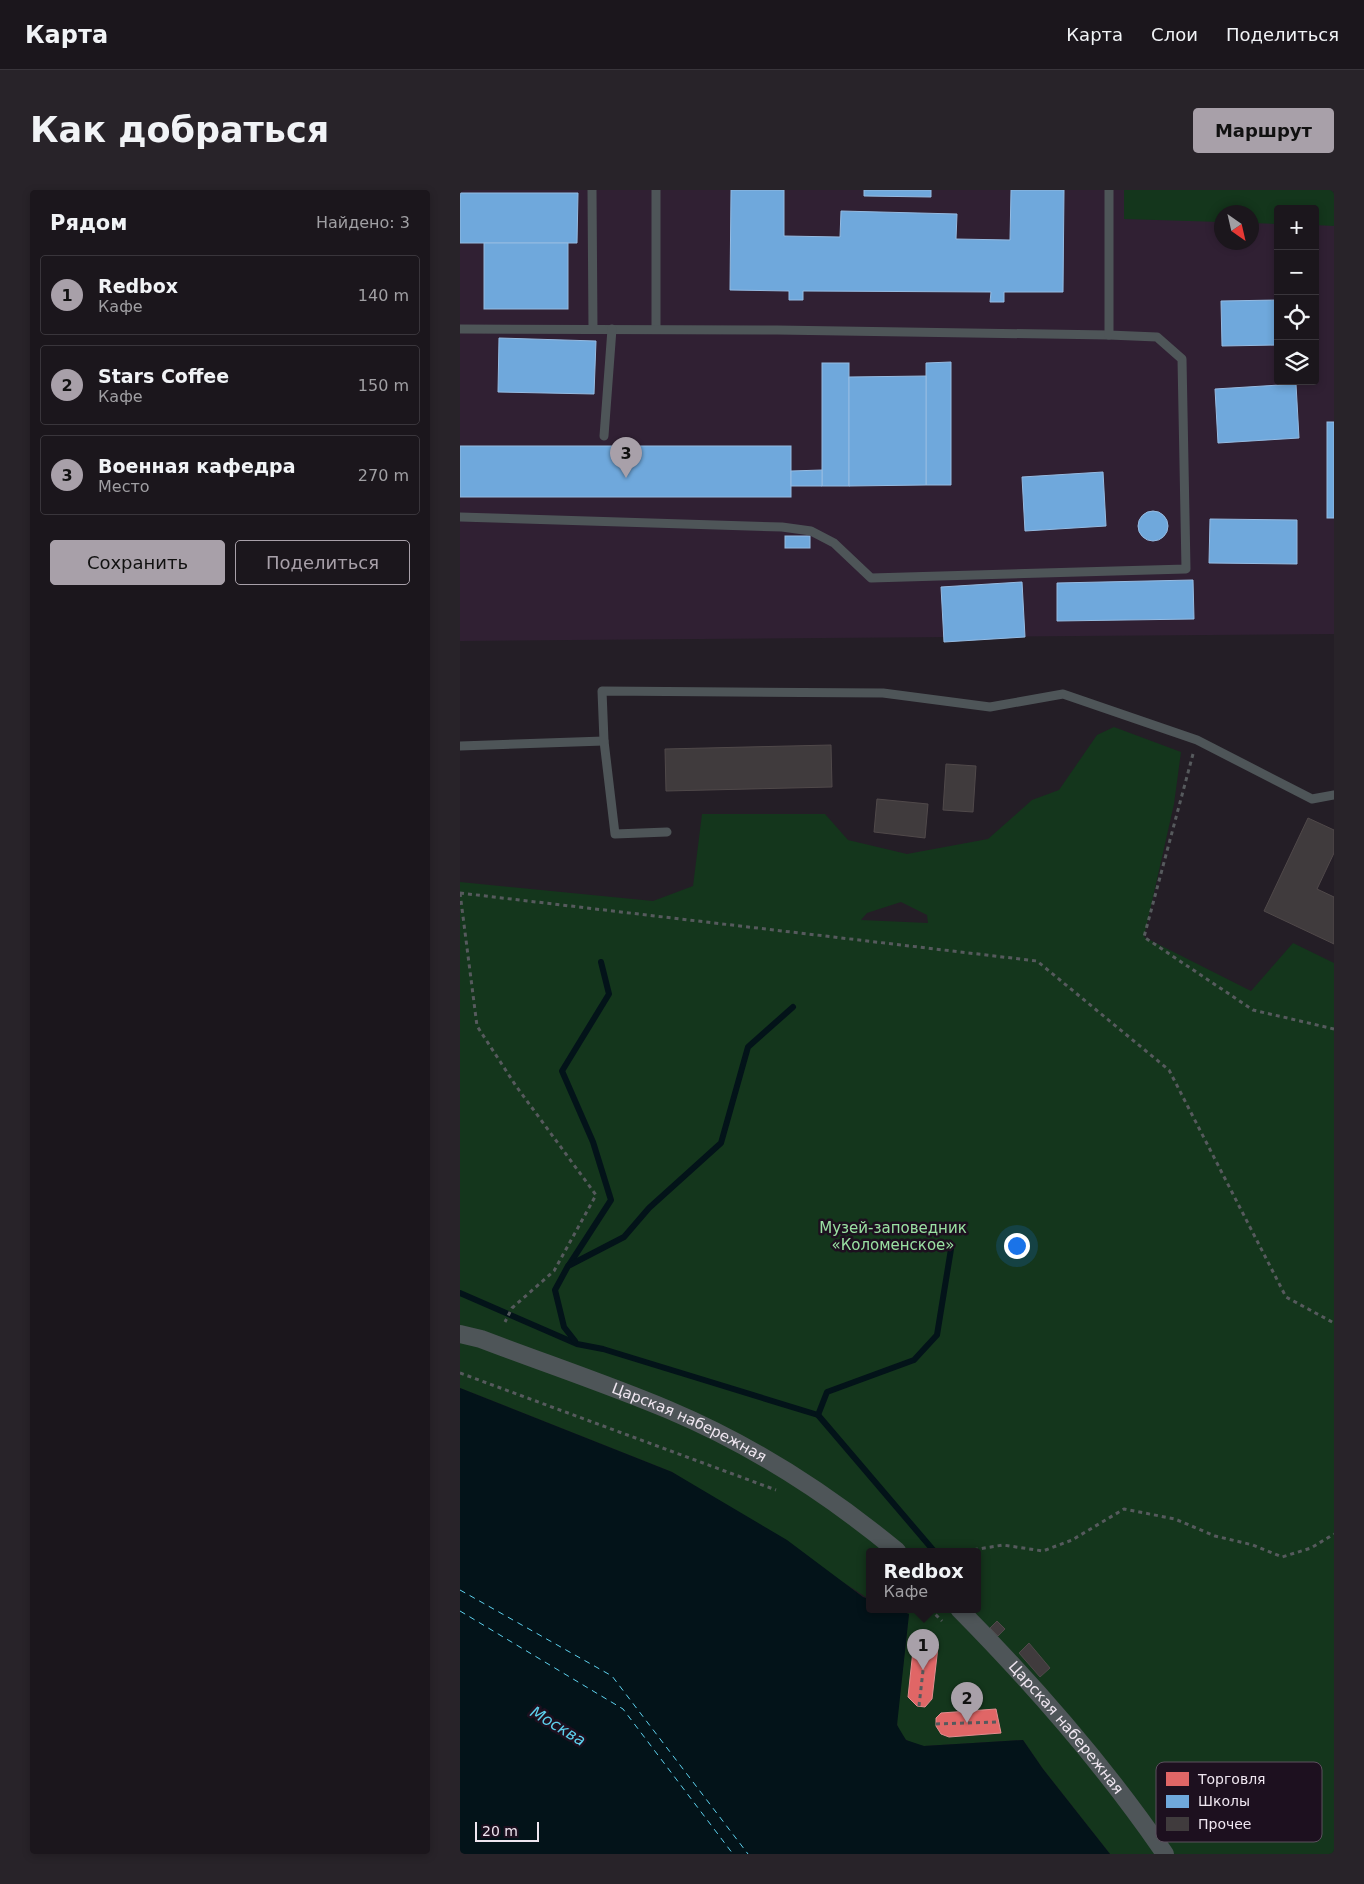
<!DOCTYPE html>
<html lang="ru">
<head>
<meta charset="utf-8">
<style>
  body { margin:0; font-family:"DejaVu Sans",sans-serif; background:#282329; color:#f1f3f6 }
  .controls { position:absolute; right:15px; top:15px; display:grid; overflow:hidden; border-radius:5px; box-shadow:0 2px 8px #0003 }
  .controls button { width:45px; height:45px; display:grid; place-items:center; padding:0; border:0; border-bottom:1px solid #39353b; background:#1b161c; color:#f1f3f6; font:25px sans-serif }
  .compass { position:absolute; left:754px; top:15px; width:45px; height:45px; border-radius:50%; background:#1b161c; box-shadow:0 2px 8px #0003; rotate:146deg }
  .scale { position:absolute; left:15px; bottom:12px; width:64px; box-sizing:border-box; padding-left:5px; border:2px solid #efe6f0; border-top:0; font-size:14px; line-height:18px; white-space:nowrap; color:#efe6f0; -webkit-text-stroke:4px #1d101f; paint-order:stroke }
  .you { position:absolute; left:556px; top:1055px; width:18px; height:18px; margin:-12px; border:4px solid #fff; border-radius:50%; background:#1a73e8; box-shadow:0 0 0 8px #1a73e833 }
  .badge { display:grid; place-items:center; width:32px; height:32px; border-radius:50%; background:#a8a0a9; color:#111; font-size:16px; font-weight:700 }
  .pin { position:absolute; translate:-50% -41px; filter:drop-shadow(0 1px 2px #0008) }
  .pin::after { content:''; position:absolute; top:26px; width:18px; height:15px; background:inherit; clip-path:polygon(0 0,100% 0,50% 100%) }
  .popup { position:absolute; left:406px; top:1358px; width:115px; height:65px; box-sizing:border-box; display:grid; place-content:center; border-radius:5px; background:#1b161c; filter:drop-shadow(0 1px 4px #0005); font-size:16px; white-space:nowrap; color:#a09fa3 }
  .popup b { font-size:19px; color:#f1f3f6 }
  .popup::after { content:''; position:absolute; left:50%; top:100%; margin-left:-10px; border:10px solid transparent; border-top-color:#1b161c }
  .list { margin:0; padding:0; list-style:none }
  h2 { display:flex; justify-content:space-between; align-items:center; height:65px; margin:0; padding:0 20px; font-size:21px }
  h2 small { font-size:16px; font-weight:400; color:#a09fa3 }
  .list li { display:grid; grid-template-columns:32px 1fr auto; gap:15px; align-items:center; box-sizing:border-box; height:80px; margin:0 10px 10px; padding:0 10px; border:1px solid #39353b; border-radius:5px }
  .list b { display:block; font-size:19px; white-space:nowrap }
  .list p { margin:0; font-size:16px; white-space:nowrap; color:#a09fa3 }
  .list em { font-size:16px; font-style:normal; color:#a09fa3 }
  .actions { display:flex; gap:10px; padding:15px 20px }
  .actions a { flex:1; padding:11px 0; border:1px solid #a8a0a9; border-radius:5px; text-align:center; font-size:18px; color:#a8a0a9 }
  .actions .main { background:#a8a0a9; color:#111 }
  .icon { flex:none; width:28px; height:28px; fill:none; stroke:currentColor; stroke-width:2; stroke-linecap:round; stroke-linejoin:round }
  .map { position:relative; flex:none; width:874px; height:1664px; overflow:hidden; border-radius:5px }
  header { display:flex; align-items:center; gap:30px; box-sizing:border-box; height:70px; padding:0 25px; background:#1b161c; border-bottom:1px solid #39353b }
  header strong { font-size:24px }
  nav { display:flex; gap:28px; margin-inline-start:auto; font-size:18px }
  .intro { display:flex; align-items:center; justify-content:space-between; box-sizing:border-box; height:120px; padding:0 30px }
  h1 { margin:0; font-size:35px }
  .button { padding:12px 22px; border-radius:5px; background:#a8a0a9; color:#111; font-size:18px; font-weight:700 }
  main { display:flex; gap:30px; padding:0 30px }
  aside { flex:1; background:#1b161c; border-radius:5px; box-shadow:0 2px 8px #0003 }
  .map>svg:first-child { display:block }
  .built { fill:#302033; fill-rule:evenodd }
  .green { fill:#14361c; fill-rule:evenodd }
  .water { fill:#031319 }
  .shops { fill:#e06666; stroke:#e48c8f }
  .schools { fill:#6fa8dc; stroke:#95bbe2 }
  .lines { fill:none; stroke-linecap:round; stroke-linejoin:round }
  .stream { stroke:#031319; stroke-width:6 }
  .ferry { stroke:#5dd0ed; stroke-width:1; stroke-dasharray:6 5; stroke-linecap:butt }
  .building { fill:#403b3d; stroke:#50494a }
  .path { stroke:#565a5d; stroke-width:3; stroke-dasharray:4 4; stroke-linecap:butt }
  .lane { stroke:#4e5558; stroke-width:9 }
  .street { stroke:#4e5558; stroke-width:18 }
  .labels { text-anchor:middle; dominant-baseline:central; stroke-width:5; stroke-linejoin:round; paint-order:stroke }
  .park-label { font-size:15px; fill:#9ae0a2; stroke:#1d101f }
  .street-label { font-size:15px; fill:#efe6f0; stroke:#1d101f }
  .water-label { font-size:16px; font-style:italic; fill:#5dd0ed; stroke:#1d101f }
  .key { fill:#1d101f; stroke:#5c505e; stroke-width:1 }
  .key-label { font-size:14px; fill:#efe6f0 }
</style>
</head>
<body>
<header>
<strong>Карта</strong>
<nav><a>Карта</a><a>Слои</a><a>Поделиться</a></nav>
</header>
<div class="intro"><h1>Как добраться</h1><a class="button">Маршрут</a></div>
<main>
<aside>
<h2>Рядом<small>Найдено: 3</small></h2>
<ul class="list">
<li><span class="badge">1</span><div><b>Redbox</b><p>Кафе</p></div><em>140 m</em></li>
<li><span class="badge">2</span><div><b>Stars Coffee</b><p>Кафе</p></div><em>150 m</em></li>
<li><span class="badge">3</span><div><b>Военная кафедра</b><p>Место</p></div><em>270 m</em></li>
</ul>
<div class="actions"><a class="main">Сохранить</a><a>Поделиться</a></div>
</aside>
<div class="map">
<svg width="874" height="1664" viewBox="0 0 874 1664">
  <rect width="100%" height="100%" fill="#241e26"/>
  <path class="built" d="M0 0H874V444L0 451ZM818 19H855V191H818ZM762 22H792V52H762Z"/>
  <g class="green">
    <path d="M664 0H874V36L855 35V19H818V34L792 33V22H762L761 32 664 29Z"/>
    <path d="M654 537 721 562 714 614 684 747 791 801 833 753 874 773V1664H650L583 1579 563 1550 464 1556C448 1554 437 1546 437 1529L449 1424 436 1419H517V1361H409V1409L212 1282 0 1198V692L193 711 233 696 242 624H365L388 650 447 664 528 649 572 610 599 600 637 545ZM441 712 467 725 468 733 401 730 407 723Z"/>
  </g>
  <path class="water" d="M0 1198 212 1282 327 1350 403 1407 409 1409V1419H436L449 1424 437 1535 446 1550 464 1556 563 1550 583 1579 650 1664H0Z"/>
  <g class="shops">
    <path d="M454 1451 478 1457 472 1509 465 1517 457 1516 448 1507Z"/>
    <path d="M536 1519 541 1543 489 1547 481 1544 476 1536V1528L481 1523Z"/>
  </g>
  <g class="schools">
    <path d="M271 0H324V46L380 47 381 21 497 24 496 49 550 50 551 0H604L603 102H544V112H530L531 102 343 101V110H329V101L270 100Z"/>
    <path d="M404 0H471V7L404 6Z"/>
    <path d="M0 3H118L117 53H0Z"/>
    <rect x="24" y="53" width="84" height="66"/>
    <path d="M818 110V155L762 156 761 111Z"/>
    <path d="M39 148 136 151 134 204 38 202Z"/>
    <path d="M491 172V295H466V173Z"/>
    <rect x="362" y="173" width="27" height="123"/>
    <path d="M466 186V295L389 296V187Z"/>
    <path d="M836 194 839 248 758 253 755 199Z"/>
    <rect x="867" y="232" width="7" height="96"/>
    <rect x="0" y="256" width="331" height="51"/>
    <path d="M362 280V296H331V281Z"/>
    <path d="M643 282 646 336 565 341 562 287Z"/>
    <circle cx="693" cy="336" r="15"/>
    <path d="M750 329 837 330V374L749 373Z"/>
    <rect x="325" y="346" width="25" height="12"/>
    <path d="M733 390 734 429 597 431V393Z"/>
    <path d="M562 392 565 447 484 452 481 397Z"/>
  </g>
  <g class="lines">
    <g class="stream">
      <path d="M109 1075 151 1010 133 952 102 881 149 804 141 772"/>
      <path d="M0 1103 117 1154 143 1159 358 1225 474 1361"/>
      <path d="M115 1151 104 1137 95 1100 108 1076 164 1047 189 1018 261 953 288 857 333 817"/>
      <path d="M358 1225 367 1202 454 1170 477 1145 491 1059"/>
    </g>
    <g class="ferry">
      <path d="M0 1400 152 1486 288 1664"/>
      <path d="M0 1421 163 1519 273 1664"/>
    </g>
  </g>
  <g class="building">
    <path d="M371 555 372 597 206 601 205 559Z"/>
    <path d="M486 574 516 576 513 622 483 620Z"/>
    <path d="M417 609 468 614 465 648 414 642Z"/>
    <path d="M848 628 874 640V663L857 699 874 707V754L804 721Z"/>
    <path d="M537 1431 545 1439 538 1446 530 1438Z"/>
    <path d="M569 1453 590 1478 580 1487 559 1463Z"/>
  </g>
  <g class="lines">
    <g class="path">
      <path d="M733 564 684 747 793 820 874 839"/>
      <path d="M0 703 577 771 709 880 826 1107 874 1133"/>
      <path d="M0 703 17 836 56 896 136 1005 94 1081 52 1118 45 1132"/>
      <path d="M0 1183 316 1300"/>
      <path d="M506 1361 543 1355 583 1361 612 1350 664 1319 715 1329 755 1346 793 1355 822 1367 851 1358 874 1344"/>
      <path d="M470 1419 482 1431"/>
      <path d="M459 1516 466 1454"/>
      <path d="M476 1534 539 1532"/>
    </g>
    <g class="lane">
      <path d="M132 0 133 139"/>
      <path d="M196 0V139"/>
      <path d="M0 139 317 140 649 145"/>
      <path d="M144 246 152 139"/>
      <path d="M0 327 322 337 351 341 374 353 411 388 726 379 722 169 697 147 649 145V0"/>
      <path d="M0 556 144 551"/>
      <path d="M207 642 155 644 144 551 142 501 423 503 530 517 603 504 737 550 852 609 874 605"/>
    </g>
    <g class="street">
      <path id="s1" d="M0 1144 21 1149C84 1173 147 1194 209 1220 292 1255 368 1304 437 1361"/>
      <path id="s2" d="M499 1419C574 1495 645 1576 705 1664"/>
    </g>
  </g>
  <g class="labels">
    <g class="park-label">
      <text x="433" y="1038">Музей-заповедник<tspan x="433" dy="17">«Коломенское»</tspan></text>
    </g>
    <g class="street-label">
      <text stroke="none"><textPath href="#s1" startOffset="246">Царская набережная</textPath></text>
      <text stroke="none"><textPath href="#s2" startOffset="160">Царская набережная</textPath></text>
    </g>
    <g class="water-label">
      <text transform="translate(98 1536) rotate(31)">Москва</text>
    </g>
  </g>
  <rect x="696" y="1572" width="166" height="80" rx="8" class="key"/>
  <rect x="706" y="1582" width="23" height="14" fill="#e06666"/>
  <rect x="706" y="1605" width="23" height="13" fill="#6fa8dc"/>
  <rect x="706" y="1627" width="23" height="14" fill="#403b3d"/>
  <g class="key-label">
    <text x="738" y="1594">Торговля</text>
    <text x="738" y="1616">Школы</text>
    <text x="738" y="1639">Прочее</text>
  </g>
</svg>
<div class="controls">
<button>+</button>
<button>−</button>
<button><svg class="icon" aria-label="locate" viewBox="0 0 24 24"><circle cx="12" cy="12" r="6"/><path d="M12 2v4M12 18v4M2 12h4M18 12h4"/></svg></button>
<button><svg class="icon" aria-label="layers" viewBox="0 0 24 24"><path d="M12 4l9 5-9 5-9-5zM3 14l9 5 9-5"/></svg></button>
</div>
<svg class="compass" viewBox="-18 -18 36 36"><path d="M0-13l5 13h-10z" fill="#e53935"/><path d="M0 13l5-13h-10z" fill="#a09fa3"/></svg>
<div class="scale">20 m</div>
<div class="you"></div>
<div class="pin badge" style="left:463px;top:1480px">1</div>
<div class="popup"><b>Redbox</b>Кафе</div>
<div class="pin badge" style="left:507px;top:1533px">2</div>
<div class="pin badge" style="left:166px;top:288px">3</div>
</div>
</main>
</body>
</html>
